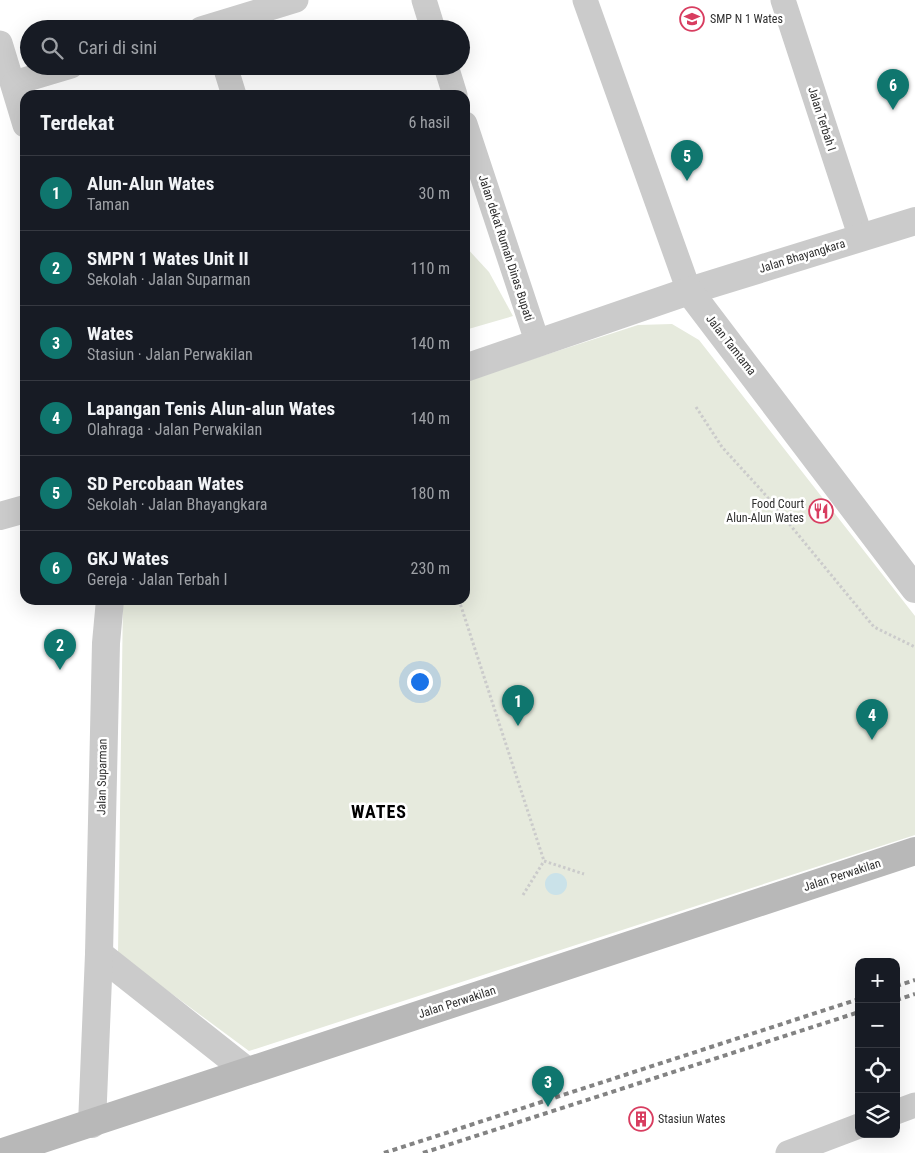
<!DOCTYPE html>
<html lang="id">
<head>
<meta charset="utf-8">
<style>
  body { margin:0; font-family:"Roboto Condensed",sans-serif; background:#242831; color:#f1f3f6 }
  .controls { position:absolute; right:15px; bottom:15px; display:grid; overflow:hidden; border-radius:10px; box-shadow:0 5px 20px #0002 }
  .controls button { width:45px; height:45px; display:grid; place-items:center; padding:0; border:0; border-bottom:1px solid #363941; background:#171b24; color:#f1f3f6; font:25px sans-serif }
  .you { position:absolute; left:419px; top:681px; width:18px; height:18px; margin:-12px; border:4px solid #fff; border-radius:50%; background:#1a73e8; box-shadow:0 0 0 8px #1a73e833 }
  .badge { display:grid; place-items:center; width:32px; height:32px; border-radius:50%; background:#0f766e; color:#fff; font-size:16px; font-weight:700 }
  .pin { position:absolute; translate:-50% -41px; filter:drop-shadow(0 1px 2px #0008) }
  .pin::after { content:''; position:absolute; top:26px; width:18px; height:15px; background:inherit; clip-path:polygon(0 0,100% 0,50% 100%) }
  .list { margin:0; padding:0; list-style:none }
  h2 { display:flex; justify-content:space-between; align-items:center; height:65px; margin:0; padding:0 20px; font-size:21px }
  h2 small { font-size:16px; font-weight:400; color:#9ea1a6 }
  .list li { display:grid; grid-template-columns:32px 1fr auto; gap:15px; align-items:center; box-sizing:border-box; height:75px; padding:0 20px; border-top:1px solid #363941 }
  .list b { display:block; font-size:19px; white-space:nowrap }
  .list p { margin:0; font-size:16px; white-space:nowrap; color:#9ea1a6 }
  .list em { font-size:16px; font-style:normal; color:#9ea1a6 }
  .icon { flex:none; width:28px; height:28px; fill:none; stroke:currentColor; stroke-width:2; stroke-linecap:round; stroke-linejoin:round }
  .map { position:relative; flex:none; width:915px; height:1153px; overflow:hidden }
  .search { position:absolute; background:#171b24; box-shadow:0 5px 20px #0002; left:20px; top:20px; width:450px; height:55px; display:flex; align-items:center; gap:12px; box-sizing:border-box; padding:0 18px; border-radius:28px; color:#9ea1a6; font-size:19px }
  .panel { position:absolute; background:#171b24; box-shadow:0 5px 20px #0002; left:20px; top:90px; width:450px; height:515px; border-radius:15px }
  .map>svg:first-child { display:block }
  .green { fill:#e6eadd }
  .water { fill:#cae2e9 }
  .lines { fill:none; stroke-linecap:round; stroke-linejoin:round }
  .path { stroke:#cbcbcb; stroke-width:3; stroke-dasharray:2.5 2.5; stroke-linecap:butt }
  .minor { stroke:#cbcbcb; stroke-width:25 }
  .tertiary { stroke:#cbcbcb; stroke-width:28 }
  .secondary { stroke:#b8b8b8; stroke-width:28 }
  .rail { stroke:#838383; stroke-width:4; stroke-dasharray:5 4; stroke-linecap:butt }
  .labels { text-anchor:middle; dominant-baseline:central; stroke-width:5; stroke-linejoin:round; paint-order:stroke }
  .poi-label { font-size:12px; fill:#2e2e2e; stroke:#fff; text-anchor:start }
  .street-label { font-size:12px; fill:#2e2e2e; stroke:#fff }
  .district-label { font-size:18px; font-weight:bold; letter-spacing:1px; fill:#000; stroke:#fff }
</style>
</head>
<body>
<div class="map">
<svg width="915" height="1153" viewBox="0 0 915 1153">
  <rect width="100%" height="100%" fill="#fff"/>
  <g class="green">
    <path d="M465 246 489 272 513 316 465 330Z"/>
    <path d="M672 324 699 340 915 616V835L249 1051 118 954 123 600H465V381L638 325Z"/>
  </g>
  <circle class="water" cx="556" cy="884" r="11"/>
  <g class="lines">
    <g class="path">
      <path d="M696 407 722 447 763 492 874 627 915 647"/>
      <path d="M459 600 544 861"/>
      <path d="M523 895 544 861 584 874"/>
    </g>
    <g class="minor">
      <path d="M424 0 433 29"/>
      <path d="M585 0 689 291"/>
      <path d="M783 0 861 238"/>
      <path d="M201 29 296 0"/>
      <path d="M0 43 25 125"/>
      <path d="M225 66 234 95"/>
      <path d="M446 66 455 95"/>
      <path d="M14 83 71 66"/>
      <path d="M465 124 538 344"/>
      <path d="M896 1112 915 1105"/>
      <path d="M788 1153 859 1126"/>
    </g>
    <g class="tertiary">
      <path d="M689 291 915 221"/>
      <path d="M465 368 689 291 915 589"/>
      <path d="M0 516 25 509"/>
      <path d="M99 954 247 1071"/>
      <path d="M92 1124 99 954 106 643 110 600"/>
    </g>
    <path class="secondary" d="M0 1153 915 851"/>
    <g class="rail">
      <path d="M896 986 915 980"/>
      <path d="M896 1000 915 994"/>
      <path d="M384 1153 859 999"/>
      <path d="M423 1153 859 1012"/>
    </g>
  </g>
  <defs>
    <g id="school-ring" transform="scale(1.25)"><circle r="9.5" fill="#fff" stroke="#d83d60" stroke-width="1.5"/><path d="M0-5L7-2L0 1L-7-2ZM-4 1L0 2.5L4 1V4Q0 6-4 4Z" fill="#d83d60"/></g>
    <g id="restaurant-ring" transform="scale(1.25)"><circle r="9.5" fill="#fff" stroke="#d83d60" stroke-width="1.5"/><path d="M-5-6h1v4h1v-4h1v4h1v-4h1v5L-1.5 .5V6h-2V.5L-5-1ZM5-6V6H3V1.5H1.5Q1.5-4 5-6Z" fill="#d83d60"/></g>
    <g id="building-ring" transform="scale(1.25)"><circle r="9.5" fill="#fff" stroke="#d83d60" stroke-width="1.5"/><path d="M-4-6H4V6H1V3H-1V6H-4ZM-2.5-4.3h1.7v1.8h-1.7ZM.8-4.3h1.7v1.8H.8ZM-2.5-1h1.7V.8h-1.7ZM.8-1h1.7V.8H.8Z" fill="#d83d60"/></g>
  </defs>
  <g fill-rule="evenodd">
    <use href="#school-ring" x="692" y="19"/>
    <use href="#restaurant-ring" x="821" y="511"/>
    <use href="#building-ring" x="641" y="1119"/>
  </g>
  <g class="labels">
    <g class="poi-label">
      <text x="710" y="19">SMP N 1 Wates</text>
      <text x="804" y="504" text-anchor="end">Food Court<tspan x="804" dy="14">Alun-Alun Wates</tspan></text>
      <text x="658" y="1119">Stasiun Wates</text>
    </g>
    <g class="street-label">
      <text transform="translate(822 119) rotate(72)">Jalan Terbah I</text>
      <text transform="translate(506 248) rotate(72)">Jalan dekat Rumah Dinas Bupati</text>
      <text transform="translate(802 256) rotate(-17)">Jalan Bhayangkara</text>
      <text transform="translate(731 345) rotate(52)">Jalan Tamtama</text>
      <text transform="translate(102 777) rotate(-89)">Jalan Suparman</text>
      <text transform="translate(842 875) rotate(-18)">Jalan Perwakilan</text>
      <text transform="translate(457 1002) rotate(-18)">Jalan Perwakilan</text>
    </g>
    <g class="district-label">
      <text x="379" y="811">WATES</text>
    </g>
  </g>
</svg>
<div class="controls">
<button>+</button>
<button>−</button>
<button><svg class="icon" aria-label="locate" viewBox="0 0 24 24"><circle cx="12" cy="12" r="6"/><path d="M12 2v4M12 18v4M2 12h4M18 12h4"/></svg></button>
<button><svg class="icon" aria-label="layers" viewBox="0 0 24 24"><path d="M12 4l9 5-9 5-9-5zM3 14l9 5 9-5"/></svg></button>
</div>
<div class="you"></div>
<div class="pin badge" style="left:518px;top:726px">1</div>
<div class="pin badge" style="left:60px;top:670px">2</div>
<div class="pin badge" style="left:548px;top:1107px">3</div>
<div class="pin badge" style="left:872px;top:740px">4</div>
<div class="pin badge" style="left:687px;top:181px">5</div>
<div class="pin badge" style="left:893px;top:110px">6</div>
<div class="search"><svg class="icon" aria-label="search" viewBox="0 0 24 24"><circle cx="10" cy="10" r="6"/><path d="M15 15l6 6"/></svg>Cari di sini</div>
<section class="panel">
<h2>Terdekat<small>6 hasil</small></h2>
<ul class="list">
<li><span class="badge">1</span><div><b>Alun-Alun Wates</b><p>Taman</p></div><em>30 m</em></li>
<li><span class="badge">2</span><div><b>SMPN 1 Wates Unit II</b><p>Sekolah · Jalan Suparman</p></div><em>110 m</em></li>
<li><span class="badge">3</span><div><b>Wates</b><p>Stasiun · Jalan Perwakilan</p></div><em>140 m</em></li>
<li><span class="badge">4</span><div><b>Lapangan Tenis Alun-alun Wates</b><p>Olahraga · Jalan Perwakilan</p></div><em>140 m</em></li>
<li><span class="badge">5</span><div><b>SD Percobaan Wates</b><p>Sekolah · Jalan Bhayangkara</p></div><em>180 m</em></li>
<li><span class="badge">6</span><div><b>GKJ Wates</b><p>Gereja · Jalan Terbah I</p></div><em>230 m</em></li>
</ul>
</section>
</div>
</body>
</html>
